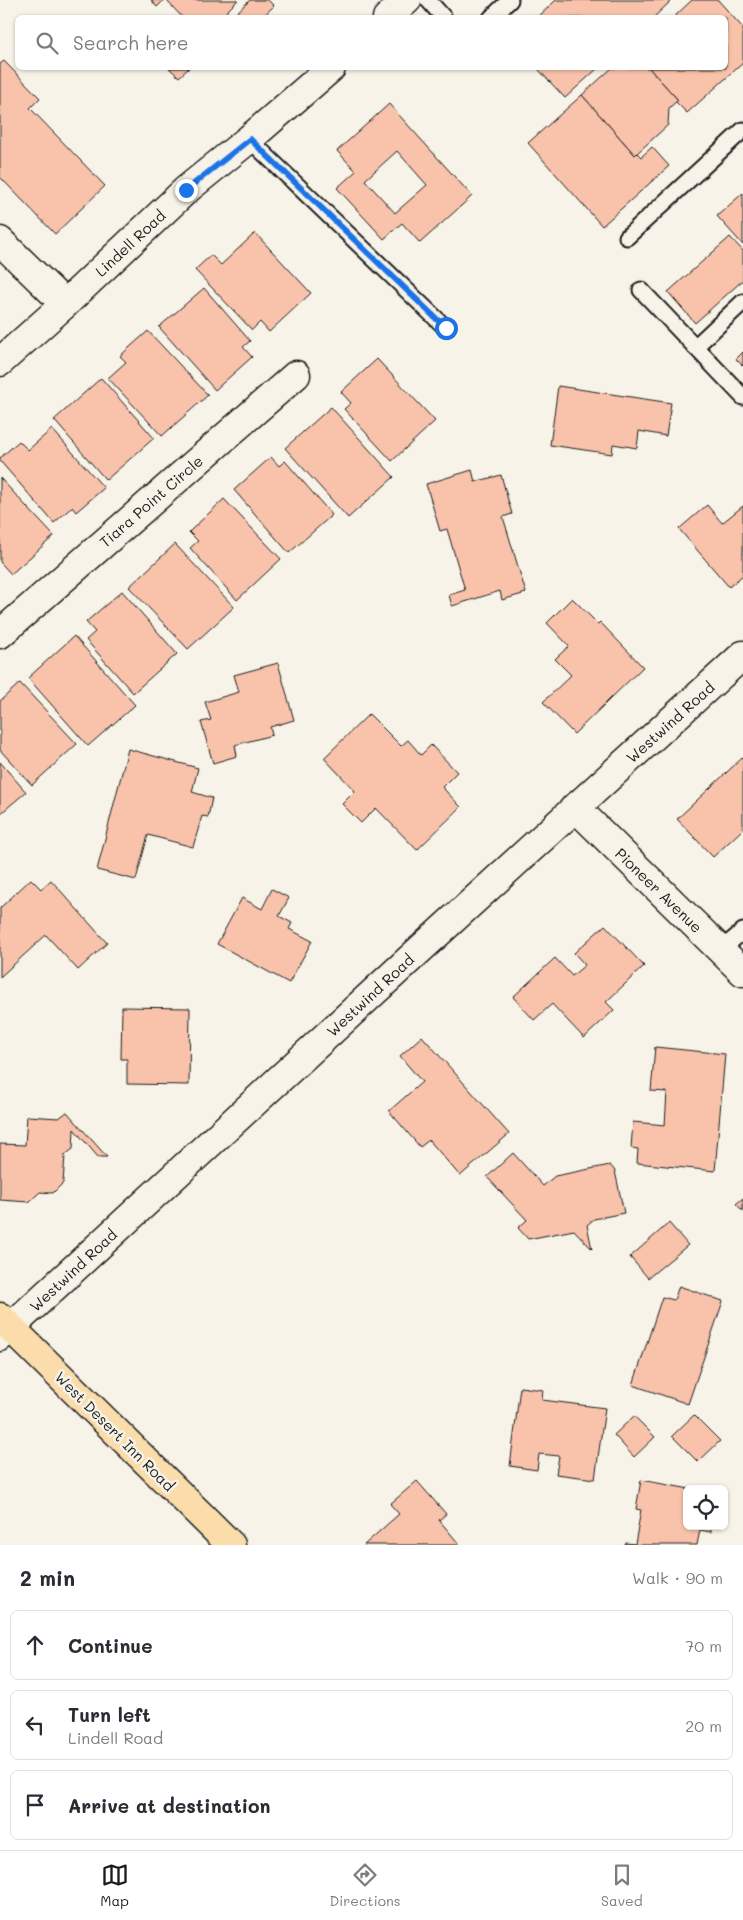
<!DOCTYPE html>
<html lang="en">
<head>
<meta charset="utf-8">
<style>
  body { margin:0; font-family:Mali,sans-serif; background:#f2f2f3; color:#2b2b33 }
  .controls { position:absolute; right:15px; bottom:15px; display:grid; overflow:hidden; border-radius:8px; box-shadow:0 1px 4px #0004 }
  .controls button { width:45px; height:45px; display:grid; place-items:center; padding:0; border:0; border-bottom:1px solid #e1e1e2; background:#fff; color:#2b2b33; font:25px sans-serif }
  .stop { position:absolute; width:15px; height:15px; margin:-11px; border:4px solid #1a73e8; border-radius:50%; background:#fff }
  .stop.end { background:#1a73e8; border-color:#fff; box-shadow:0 1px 5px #0008 }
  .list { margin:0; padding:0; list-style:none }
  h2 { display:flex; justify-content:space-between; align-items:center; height:65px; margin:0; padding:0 20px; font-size:21px }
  h2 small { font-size:16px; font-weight:400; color:#7c7c81 }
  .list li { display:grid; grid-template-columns:32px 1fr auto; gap:15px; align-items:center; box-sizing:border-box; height:70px; margin:0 10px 10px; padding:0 10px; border:1px solid #e1e1e2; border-radius:8px }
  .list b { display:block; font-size:19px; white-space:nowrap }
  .list p { margin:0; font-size:16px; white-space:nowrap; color:#7c7c81 }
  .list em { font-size:16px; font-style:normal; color:#7c7c81 }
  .icon { flex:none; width:28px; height:28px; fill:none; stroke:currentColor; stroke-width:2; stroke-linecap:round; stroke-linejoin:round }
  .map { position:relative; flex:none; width:743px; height:1545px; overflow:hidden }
  .search { position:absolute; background:#fff; box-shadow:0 1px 4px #0004; left:15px; right:15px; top:15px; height:55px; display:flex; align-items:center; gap:12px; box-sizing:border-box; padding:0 18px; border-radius:8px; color:#7c7c81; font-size:19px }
  .sheet { height:305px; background:#fff }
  nav { display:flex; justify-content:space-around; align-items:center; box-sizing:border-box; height:70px; border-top:1px solid #e1e1e2; background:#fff; font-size:14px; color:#7c7c81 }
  nav a { display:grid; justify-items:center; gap:2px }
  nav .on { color:#1c1c1c }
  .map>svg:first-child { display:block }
  .building { fill:#f9c3ab; stroke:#1c1c1c; fill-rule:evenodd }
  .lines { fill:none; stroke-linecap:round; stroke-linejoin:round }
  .service-casing { stroke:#1c1c1c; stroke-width:19 }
  .minor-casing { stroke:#1c1c1c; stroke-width:31 }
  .tertiary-casing { stroke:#1c1c1c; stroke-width:31 }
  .primary-casing { stroke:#1c1c1c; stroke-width:31 }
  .service { stroke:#f7f3e8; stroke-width:15 }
  .minor { stroke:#f7f3e8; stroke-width:28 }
  .tertiary { stroke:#f7f3e8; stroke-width:28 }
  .primary { stroke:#faddab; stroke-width:28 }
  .route { stroke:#1a73e8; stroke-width:6 }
  .labels { text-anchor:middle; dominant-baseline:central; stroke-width:5; stroke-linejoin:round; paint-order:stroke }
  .street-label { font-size:15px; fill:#1c1c1c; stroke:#f7f3e8 }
</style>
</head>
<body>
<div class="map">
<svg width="743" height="1545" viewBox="0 0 743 1545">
  <rect width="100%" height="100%" fill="#f7f3e8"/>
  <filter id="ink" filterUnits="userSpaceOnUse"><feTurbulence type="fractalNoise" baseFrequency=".02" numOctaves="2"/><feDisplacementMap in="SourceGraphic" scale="10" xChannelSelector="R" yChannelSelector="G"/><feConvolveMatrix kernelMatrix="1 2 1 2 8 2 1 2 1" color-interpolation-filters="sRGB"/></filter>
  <g filter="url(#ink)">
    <g class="building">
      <path d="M151 0H164L157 7Z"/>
      <path d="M166 0H238L220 18H183Z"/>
      <path d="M250 0H268L274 6 261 18H231Z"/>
      <path d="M556 0H672L653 18H537Z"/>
      <path d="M692 0H718L743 28V63L687 113 676 102 678 100 649 68H726V18H673Z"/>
      <path d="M4 61 40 98 30 108 105 186 55 234 0 177V64Z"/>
      <path d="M169 68H189L179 77Z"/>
      <path d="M537 68H598L565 98Z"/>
      <path d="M612 68H649L678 100 669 108 668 125 635 155 582 95Z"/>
      <path d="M582 95 635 155 637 153 641 157 652 147 669 166 602 226 528 143Z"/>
      <path d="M389 104 472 196 420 243 402 223 384 239 337 188 356 171 337 151ZM397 151 427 185 395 213 365 180Z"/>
      <path d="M743 193V245L717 216Z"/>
      <path d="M255 233 311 293 269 332 260 322 252 330 195 270 211 255 221 265Z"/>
      <path d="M730 237 743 251V280L695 323 668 292Z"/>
      <path d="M204 288 250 341 243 347 252 357 215 390 159 327Z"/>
      <path d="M148 331 208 395 162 436 108 378 126 362 120 356Z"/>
      <path d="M743 352V366L736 359Z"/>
      <path d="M377 359 435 421 392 461 344 409 351 403 341 392Z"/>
      <path d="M101 378 154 438 106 480 54 420Z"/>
      <path d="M558 386 671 403 666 436 639 431 637 448 613 444 612 454 550 445Z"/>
      <path d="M331 407 394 477 348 518 285 448Z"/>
      <path d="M52 429 104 488 76 512 72 507 54 523 0 461V458L19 441 28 450Z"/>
      <path d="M271 457 279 466 285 461 332 515 289 553 234 490Z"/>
      <path d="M472 470 475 482 501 475 512 514 503 517 526 593 502 600 500 591 452 606 449 595 465 590 447 529 440 531 426 484Z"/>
      <path d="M0 478 54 536 11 574 0 562Z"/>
      <path d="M224 499 281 559 237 600 190 548 198 541 189 532Z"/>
      <path d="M707 505 722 523 743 506V575L729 587 679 529Z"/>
      <path d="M175 544 234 607 188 649 129 587Z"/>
      <path d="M122 591 177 654 133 693 86 640 95 632 86 622Z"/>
      <path d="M572 598 598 624 600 622 643 667 574 734 543 702 571 675 555 659 569 646 547 623Z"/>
      <path d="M74 636 135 705 88 746 28 678Z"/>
      <path d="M278 663 294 720 270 727 272 735 235 745 237 756 213 763 201 722 211 720 205 702 239 692 234 675Z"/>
      <path d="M20 683 77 744 32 785 0 750V701Z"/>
      <path d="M369 714 401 746 408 740 421 755 431 745 457 772 442 787 461 807 417 850 376 808 361 823 342 804 355 791 324 758Z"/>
      <path d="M128 749 198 768 192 792 212 798 208 817 202 816 193 847 148 835 136 880 97 870Z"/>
      <path d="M743 757V829L713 857 677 819Z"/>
      <path d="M0 762 26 792 0 814Z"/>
      <path d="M31 879 41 889 51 880 107 943 78 970 46 935 0 977V908Z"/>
      <path d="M272 889 289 898 279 916 292 923 289 929 312 941 289 983 217 944 242 898 262 909Z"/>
      <path d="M605 925 644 966 606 1002 614 1010 584 1038 552 1004 534 1020 513 997 555 958 572 976 585 965 574 953Z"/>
      <path d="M122 1007 190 1008 189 1085 127 1084V1059H121Z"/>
      <path d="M422 1036 509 1134 460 1176 429 1140 420 1147 389 1111 422 1082 400 1056Z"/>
      <path d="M655 1047 725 1054 715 1171 637 1163 638 1149 631 1148 633 1122 665 1125 667 1092 651 1091Z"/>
      <path d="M67 1112 107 1157H98L74 1129 73 1149 65 1155 63 1183 53 1193 40 1192 29 1202 0 1200V1144L25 1145 27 1116 59 1118Z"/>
      <path d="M513 1153 543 1186 555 1176 610 1165 615 1171 624 1213 594 1219 587 1225 592 1249 574 1230 528 1239 518 1228 527 1220 487 1177Z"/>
      <path d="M743 1198V1211L736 1204Z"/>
      <path d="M669 1223 688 1245 648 1278 630 1257Z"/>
      <path d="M679 1286 723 1301 688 1404 633 1385 662 1297 674 1300Z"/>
      <path d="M520 1387 543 1390 542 1400 605 1408 595 1479 556 1474 559 1456 539 1454 537 1470 510 1466Z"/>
      <path d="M694 1415 720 1441 698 1462 672 1436Z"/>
      <path d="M634 1416 655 1437 634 1457 614 1435Z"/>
      <path d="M641 1480 690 1489H687V1526H711V1532L700 1530 697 1545H625L626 1543 635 1544 641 1510 636 1509Z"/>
      <path d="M417 1481 446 1514 439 1520 460 1545H364L399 1514 390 1504Z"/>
    </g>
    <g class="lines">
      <g class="service-casing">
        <g id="service">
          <path d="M428 0 444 18"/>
          <path d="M491 18 510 0"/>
          <path d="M249 139 446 328"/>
          <path d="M627 237 743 130"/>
          <path d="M641 290 743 397"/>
          <path d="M695 347 743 302"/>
          <path d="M721 950 743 931"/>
        </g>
      </g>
      <g class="minor-casing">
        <g id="minor">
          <path d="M0 241 65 304"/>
          <path d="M0 634 296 375"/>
          <path d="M575 807 743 972"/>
          <path d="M0 1337 414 955 743 655"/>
        </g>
      </g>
      <g class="tertiary-casing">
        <g id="tertiary">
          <path d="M387 18 407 0"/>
          <path d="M0 362 65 304 186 190 249 139 331 68"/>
        </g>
      </g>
      <g class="primary-casing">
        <path id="primary" d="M0 1317 231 1545"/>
      </g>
      <use href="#service" class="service"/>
      <use href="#minor" class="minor"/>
      <use href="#tertiary" class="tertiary"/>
      <use href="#primary" class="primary"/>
    </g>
  </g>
  <g class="lines" filter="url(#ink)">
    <path class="route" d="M186 190 250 139 446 328"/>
  </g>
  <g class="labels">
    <g class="street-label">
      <text transform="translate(130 243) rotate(-43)">Lindell Road</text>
      <text transform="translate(151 501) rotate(-41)">Tiara Point Circle</text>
      <text transform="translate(670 722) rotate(-42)">Westwind Road</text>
      <text transform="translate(659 890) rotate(44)">Pioneer Avenue</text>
      <text transform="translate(370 995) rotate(-43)">Westwind Road</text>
      <text transform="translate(73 1270) rotate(-43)">Westwind Road</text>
      <text transform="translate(115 1431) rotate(45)">West Desert Inn Road</text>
    </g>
  </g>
</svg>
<div class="controls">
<button><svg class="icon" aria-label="locate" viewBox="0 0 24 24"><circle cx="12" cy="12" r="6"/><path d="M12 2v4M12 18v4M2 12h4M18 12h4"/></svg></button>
</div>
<div class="stop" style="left:446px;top:328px"></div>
<div class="stop end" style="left:186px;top:190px"></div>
<div class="search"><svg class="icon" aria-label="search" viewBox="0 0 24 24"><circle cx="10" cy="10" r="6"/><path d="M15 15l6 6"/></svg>Search here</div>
</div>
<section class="sheet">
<h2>2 min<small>Walk · 90 m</small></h2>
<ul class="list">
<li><svg class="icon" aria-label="ahead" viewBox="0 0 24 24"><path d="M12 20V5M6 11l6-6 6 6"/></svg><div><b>Continue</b></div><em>70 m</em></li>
<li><svg class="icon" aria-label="left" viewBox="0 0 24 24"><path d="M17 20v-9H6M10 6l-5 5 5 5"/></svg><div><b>Turn left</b><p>Lindell Road</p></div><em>20 m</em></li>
<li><svg class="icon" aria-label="arrive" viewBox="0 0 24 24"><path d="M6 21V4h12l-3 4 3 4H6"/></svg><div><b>Arrive at destination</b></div></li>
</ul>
</section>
<nav>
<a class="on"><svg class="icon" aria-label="map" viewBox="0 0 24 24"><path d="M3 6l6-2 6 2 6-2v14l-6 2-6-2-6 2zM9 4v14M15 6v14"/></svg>Map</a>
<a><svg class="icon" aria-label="directions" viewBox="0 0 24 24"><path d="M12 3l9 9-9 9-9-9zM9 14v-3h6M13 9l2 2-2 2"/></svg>Directions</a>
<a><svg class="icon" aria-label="saved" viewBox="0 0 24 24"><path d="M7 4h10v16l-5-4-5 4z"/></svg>Saved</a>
</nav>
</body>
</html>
